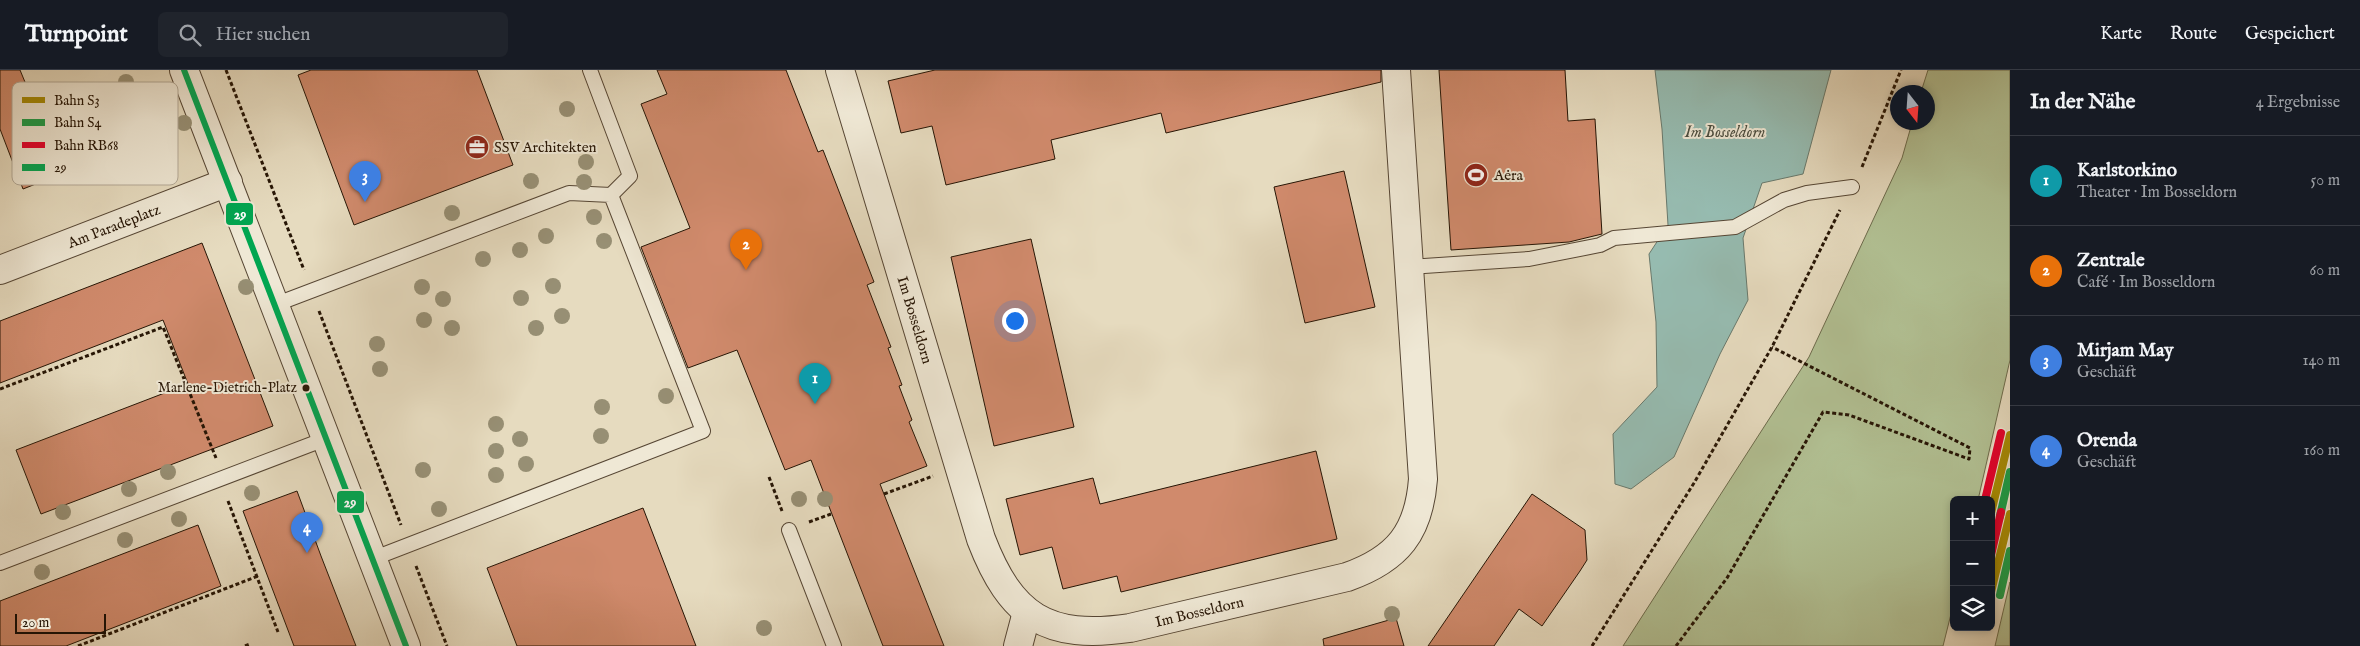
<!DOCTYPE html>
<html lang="de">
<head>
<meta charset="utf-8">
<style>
  body { margin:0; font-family:"IM FELL English",serif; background:#20242c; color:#f1f3f6 }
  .controls { position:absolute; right:15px; bottom:15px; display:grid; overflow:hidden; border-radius:8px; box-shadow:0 2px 8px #0003 }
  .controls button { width:45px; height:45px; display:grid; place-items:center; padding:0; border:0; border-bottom:1px solid #363941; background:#171b24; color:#f1f3f6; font:25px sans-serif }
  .compass { position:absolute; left:1890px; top:15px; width:45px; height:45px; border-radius:50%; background:#171b24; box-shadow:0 2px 8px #0003; rotate:163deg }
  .scale { position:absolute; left:15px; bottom:12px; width:91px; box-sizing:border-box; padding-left:5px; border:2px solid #261505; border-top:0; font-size:14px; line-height:18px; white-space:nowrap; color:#261505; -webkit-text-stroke:4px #efe8d5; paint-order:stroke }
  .you { position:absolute; left:1014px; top:250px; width:18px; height:18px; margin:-12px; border:4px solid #fff; border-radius:50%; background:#1a73e8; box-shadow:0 0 0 8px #1a73e833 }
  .badge { display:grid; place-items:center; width:32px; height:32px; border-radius:50%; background:#c59692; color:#fff; font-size:16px; font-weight:700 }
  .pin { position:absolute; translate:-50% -41px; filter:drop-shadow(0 1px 2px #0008) }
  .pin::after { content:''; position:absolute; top:26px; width:18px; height:15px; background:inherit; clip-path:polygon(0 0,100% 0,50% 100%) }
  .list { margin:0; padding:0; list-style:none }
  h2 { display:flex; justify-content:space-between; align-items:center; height:65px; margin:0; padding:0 20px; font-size:21px }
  h2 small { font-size:16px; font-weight:400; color:#9ea1a6 }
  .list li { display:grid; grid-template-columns:32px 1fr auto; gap:15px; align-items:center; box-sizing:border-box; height:90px; padding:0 20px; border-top:1px solid #363941 }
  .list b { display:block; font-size:19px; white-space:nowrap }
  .list p { margin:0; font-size:16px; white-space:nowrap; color:#9ea1a6 }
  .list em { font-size:16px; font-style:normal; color:#9ea1a6 }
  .icon { flex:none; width:28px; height:28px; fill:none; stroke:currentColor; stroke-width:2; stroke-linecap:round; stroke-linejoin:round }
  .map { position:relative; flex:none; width:2010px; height:576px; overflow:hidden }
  header { display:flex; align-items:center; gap:30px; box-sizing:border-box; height:70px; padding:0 25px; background:#171b24; border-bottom:1px solid #363941 }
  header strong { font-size:24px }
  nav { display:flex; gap:28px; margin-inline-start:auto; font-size:18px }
  .search { width:350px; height:45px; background:#20242c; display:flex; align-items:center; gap:12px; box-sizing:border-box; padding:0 18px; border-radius:8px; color:#9ea1a6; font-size:19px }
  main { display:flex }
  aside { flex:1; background:#171b24 }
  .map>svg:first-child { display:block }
  .green { fill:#b2c194; stroke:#6c6b4c }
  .water { fill:#96bbb0; stroke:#69796c }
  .building { fill:#d08a6c; stroke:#261505 }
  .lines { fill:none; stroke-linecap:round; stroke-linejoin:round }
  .lane-casing { stroke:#564634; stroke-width:16 }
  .street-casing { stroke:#564634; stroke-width:30 }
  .path { stroke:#261505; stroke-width:3; stroke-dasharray:4 2.5; stroke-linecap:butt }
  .lane { stroke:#efe8d5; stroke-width:14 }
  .street { stroke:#efe8d5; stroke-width:28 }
  .bus-1-casing { stroke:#efe8d5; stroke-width:10 }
  .bus-1 { stroke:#00a651; stroke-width:6 }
  .rail-1-casing { stroke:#efe8d5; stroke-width:11 }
  .rail-2-casing { stroke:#efe8d5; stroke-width:11 }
  .rail-3-casing { stroke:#efe8d5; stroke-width:11 }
  .rail-1 { stroke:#a68a04; stroke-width:8 }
  .rail-2 { stroke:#1a9d47; stroke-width:8 }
  .rail-3 { stroke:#e4002b; stroke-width:8 }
  .tree { fill:#978f74 }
  .bus-dot { fill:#261505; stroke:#efe8d5; stroke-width:2 }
  .labels { text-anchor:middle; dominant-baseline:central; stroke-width:4; stroke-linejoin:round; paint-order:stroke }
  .bus-label { font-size:14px; fill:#261505; stroke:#efe8d5; text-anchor:end }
  .poi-label { font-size:15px; fill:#261505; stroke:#efe8d5; text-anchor:start }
  .street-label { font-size:15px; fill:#261505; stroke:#efe8d5 }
  .water-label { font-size:16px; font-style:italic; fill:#4d4f41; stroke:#efe8d5 }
  .key { fill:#efe8d5; stroke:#b3a997; stroke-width:1 }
  .key-label { font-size:14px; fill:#261505 }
  .line-badge { stroke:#efe8d5; stroke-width:2 }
  .badge-label { font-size:14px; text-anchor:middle; font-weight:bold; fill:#fff }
</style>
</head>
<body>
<header>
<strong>Turnpoint</strong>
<div class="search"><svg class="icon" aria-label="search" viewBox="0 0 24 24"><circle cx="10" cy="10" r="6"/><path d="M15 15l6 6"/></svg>Hier suchen</div>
<nav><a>Karte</a><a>Route</a><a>Gespeichert</a></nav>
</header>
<main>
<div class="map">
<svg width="2010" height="576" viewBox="0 0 2010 576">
  <rect width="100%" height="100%" fill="#e6dbbf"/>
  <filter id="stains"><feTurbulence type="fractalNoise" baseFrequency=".004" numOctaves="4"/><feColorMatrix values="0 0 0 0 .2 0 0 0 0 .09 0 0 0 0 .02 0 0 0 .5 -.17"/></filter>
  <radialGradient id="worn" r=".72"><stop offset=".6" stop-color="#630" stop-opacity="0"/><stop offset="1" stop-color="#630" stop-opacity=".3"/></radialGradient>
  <g class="green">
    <path d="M1928 0H2010V290L1978 430H1954V532L1943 576H1623L1809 287 1902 88 1912 53 1928 52V22H1921Z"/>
    <path d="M2010 512V576H1995Z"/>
  </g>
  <path class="water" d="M1655 0H1831L1803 104 1762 113 1743 168 1748 230 1720 284 1674 387 1631 419 1615 414 1613 364 1657 317 1656 252 1649 184 1668 155 1662 59Z"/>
  <g class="building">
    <path d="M0 0H20L32 29 71 14 99 89 23 119 0 59Z"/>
    <path d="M311 0H477L513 95 354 155 298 5Z"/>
    <path d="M657 0H786L818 82 823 80 874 212 867 215 891 277 888 278 902 315 899 316 912 350 909 352 927 396 880 414 944 576H883L811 390 785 400 737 280 688 298 641 177 690 158 641 34 667 24Z"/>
    <path d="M935 0H1381V12L1166 63 1161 43 1051 70 1055 89 946 115 932 56 901 63 888 11Z"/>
    <path d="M1439 0H1565L1568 51 1595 49 1602 164 1569 172 1451 180Z"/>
    <path d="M1344 101 1375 237 1305 253 1274 117Z"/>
    <path d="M1031 169 1074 357 994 376 951 187Z"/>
    <path d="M202 173 273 356 41 444 16 380 188 314 163 250 0 313V251Z"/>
    <path d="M1316 381 1337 469 1121 522 1117 506 1063 519 1052 477 1020 485 1006 429 1093 408 1100 434Z"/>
    <path d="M297 421 321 486 356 576H294L269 510 243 441Z"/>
    <path d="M1532 424 1585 460 1587 490 1580 501 1542 556 1519 539 1494 576H1428Z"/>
    <path d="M643 438 696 576H517L487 498Z"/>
    <path d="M198 455 221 516 66 576H0V531Z"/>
    <path d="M1396 548 1404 576H1324L1323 569Z"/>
  </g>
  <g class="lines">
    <g class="lane-casing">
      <g id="lane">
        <path d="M590 0 630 106 611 125"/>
        <path d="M1409 197 1529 189 1600 175 1614 168 1735 157 1784 130 1807 123 1852 117"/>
        <path d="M274 235 569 123 611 125 703 361 372 489"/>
        <path d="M789 460 834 576"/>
        <path d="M0 493 325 369"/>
      </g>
    </g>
    <g class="street-casing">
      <g id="street">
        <path d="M184 0 406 576"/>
        <path id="s1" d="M840 0 981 469C1011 547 1047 570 1130 558L1347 507C1398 489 1419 462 1423 409L1396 0"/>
        <path id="s2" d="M0 200 228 112"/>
        <path d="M1018 576 1027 542"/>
      </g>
    </g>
    <g class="path">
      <path d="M226 0 304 200"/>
      <path d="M1862 97 1901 0"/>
      <path d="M319 241 401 455"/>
      <path d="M0 319 163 257 216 388"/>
      <path d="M769 407 782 441"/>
      <path d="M884 424 933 406"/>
      <path d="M228 431 278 562"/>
      <path d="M809 452 831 444"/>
      <path d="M416 496 447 576"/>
      <path d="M78 576 258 506"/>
      <path d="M245 576 250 574"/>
      <path d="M1592 576 1694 413 1772 277 1840 140"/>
      <path d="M1676 576 1727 508 1823 342 1849 345 1969 389 1970 378 1772 277"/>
    </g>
    <use href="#lane" class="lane"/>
    <use href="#street" class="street"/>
    <g class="bus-1-casing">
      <path id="bus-1" d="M184 0 406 576"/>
    </g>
    <use href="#bus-1" class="bus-1"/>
    <g class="rail-1-casing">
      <g id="rail-1">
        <path d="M1991 443 2010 365"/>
        <path d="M1991 522 2010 444"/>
      </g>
    </g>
    <g class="rail-2-casing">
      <g id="rail-2">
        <path d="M2000 446 2010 402"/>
        <path d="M2000 525 2010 481"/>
      </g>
    </g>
    <g class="rail-3-casing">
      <g id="rail-3">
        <path d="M1985 430 2001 363"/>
        <path d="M1991 485 2001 442"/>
      </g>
    </g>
    <use href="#rail-1" class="rail-1"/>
    <use href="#rail-2" class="rail-2"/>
    <use href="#rail-3" class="rail-3"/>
  </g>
  <g class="tree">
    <circle cx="126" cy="12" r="8"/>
    <circle cx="567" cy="39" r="8"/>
    <circle cx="184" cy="53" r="8"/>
    <circle cx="586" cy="92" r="8"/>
    <circle cx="531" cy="111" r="8"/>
    <circle cx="584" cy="112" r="8"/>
    <circle cx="452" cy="143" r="8"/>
    <circle cx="594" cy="147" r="8"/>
    <circle cx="546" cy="166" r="8"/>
    <circle cx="604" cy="171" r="8"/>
    <circle cx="520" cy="180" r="8"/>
    <circle cx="483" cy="189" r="8"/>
    <circle cx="553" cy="216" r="8"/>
    <circle cx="246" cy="217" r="8"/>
    <circle cx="422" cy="217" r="8"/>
    <circle cx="521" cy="228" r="8"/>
    <circle cx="443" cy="229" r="8"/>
    <circle cx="562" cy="246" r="8"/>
    <circle cx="424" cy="250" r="8"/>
    <circle cx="452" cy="258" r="8"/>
    <circle cx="536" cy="258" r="8"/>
    <circle cx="377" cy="274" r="8"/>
    <circle cx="380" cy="299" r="8"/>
    <circle cx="666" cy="326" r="8"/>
    <circle cx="602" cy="337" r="8"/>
    <circle cx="496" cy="354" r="8"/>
    <circle cx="601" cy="366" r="8"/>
    <circle cx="520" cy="369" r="8"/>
    <circle cx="496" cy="381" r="8"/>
    <circle cx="526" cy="394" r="8"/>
    <circle cx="423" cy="400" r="8"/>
    <circle cx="168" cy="402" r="8"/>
    <circle cx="496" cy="405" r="8"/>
    <circle cx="129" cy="419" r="8"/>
    <circle cx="252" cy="423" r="8"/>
    <circle cx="799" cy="429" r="8"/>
    <circle cx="825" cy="429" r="8"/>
    <circle cx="439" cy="439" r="8"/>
    <circle cx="63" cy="442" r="8"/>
    <circle cx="179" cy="449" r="8"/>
    <circle cx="125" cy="470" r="8"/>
    <circle cx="42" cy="502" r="8"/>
    <circle cx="1392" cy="544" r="8"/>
    <circle cx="764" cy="558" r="8"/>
  </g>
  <defs>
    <g id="office-disc" transform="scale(1.25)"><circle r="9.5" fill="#8f2418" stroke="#efe8d5"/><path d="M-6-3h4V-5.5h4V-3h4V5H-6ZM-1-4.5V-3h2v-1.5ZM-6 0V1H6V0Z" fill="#fff"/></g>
    <g id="stadium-disc" transform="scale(1.25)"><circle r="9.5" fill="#8f2418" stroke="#efe8d5"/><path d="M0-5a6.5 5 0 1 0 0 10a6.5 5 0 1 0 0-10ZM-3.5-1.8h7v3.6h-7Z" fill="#fff"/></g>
  </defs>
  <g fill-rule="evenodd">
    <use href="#office-disc" x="477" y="77"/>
    <use href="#stadium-disc" x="1476" y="105"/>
  </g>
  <circle class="bus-dot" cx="306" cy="318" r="4.5"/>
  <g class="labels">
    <g class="bus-label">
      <text x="297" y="318">Marlene-Dietrich-Platz</text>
    </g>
    <g class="poi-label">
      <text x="494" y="77">SSV Architekten</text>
      <text x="1494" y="105">Aėra</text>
    </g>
    <g class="street-label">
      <text stroke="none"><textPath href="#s2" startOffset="122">Am Paradeplatz</textPath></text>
      <text stroke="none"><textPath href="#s1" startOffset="261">Im Bosseldorn</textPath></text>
      <text stroke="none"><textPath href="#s1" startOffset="755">Im Bosseldorn</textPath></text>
    </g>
    <g class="water-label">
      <text x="1725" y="63">Im Bosseldorn</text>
    </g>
  </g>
  <rect x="12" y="12" width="166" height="103" rx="8" class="key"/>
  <rect x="22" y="27" width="23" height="6" fill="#a68a04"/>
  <rect x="22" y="49" width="23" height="7" fill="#1a9d47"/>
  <rect x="22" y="72" width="23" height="6" fill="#e4002b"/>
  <rect x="22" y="94" width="23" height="7" fill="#00a651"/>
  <g class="key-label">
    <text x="54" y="35">Bahn S3</text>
    <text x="54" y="57">Bahn S4</text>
    <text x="54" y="80">Bahn RB68</text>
    <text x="54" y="102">29</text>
  </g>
  <g class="line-badge">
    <rect x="225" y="132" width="29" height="24" rx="5" fill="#00a651"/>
    <rect x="336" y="420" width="29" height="24" rx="5" fill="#00a651"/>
  </g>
  <g class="badge-label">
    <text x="240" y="149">29</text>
    <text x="350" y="437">29</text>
  </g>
  <rect width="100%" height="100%" filter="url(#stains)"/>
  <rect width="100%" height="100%" fill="url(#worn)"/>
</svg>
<div class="controls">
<button>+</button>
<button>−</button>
<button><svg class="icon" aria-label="layers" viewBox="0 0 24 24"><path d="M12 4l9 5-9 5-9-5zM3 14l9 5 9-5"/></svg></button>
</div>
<svg class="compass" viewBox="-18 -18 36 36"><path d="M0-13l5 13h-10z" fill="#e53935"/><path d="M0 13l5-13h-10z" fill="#9ea1a6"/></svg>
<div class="scale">20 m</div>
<div class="you"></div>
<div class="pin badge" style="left:815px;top:334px;background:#0f9aa8">1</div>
<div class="pin badge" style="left:746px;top:200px;background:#e8710a">2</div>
<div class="pin badge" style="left:365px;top:132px;background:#3f7fe0">3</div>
<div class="pin badge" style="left:307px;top:483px;background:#3f7fe0">4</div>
</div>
<aside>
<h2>In der Nähe<small>4 Ergebnisse</small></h2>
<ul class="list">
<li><span class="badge" style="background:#0f9aa8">1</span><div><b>Karlstorkino</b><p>Theater · Im Bosseldorn</p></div><em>50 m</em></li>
<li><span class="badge" style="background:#e8710a">2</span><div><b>Zentrale</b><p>Café · Im Bosseldorn</p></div><em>60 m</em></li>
<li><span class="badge" style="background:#3f7fe0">3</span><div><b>Mirjam May</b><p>Geschäft</p></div><em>140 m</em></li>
<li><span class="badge" style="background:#3f7fe0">4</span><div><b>Orenda</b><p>Geschäft</p></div><em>160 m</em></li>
</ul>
</aside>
</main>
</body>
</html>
